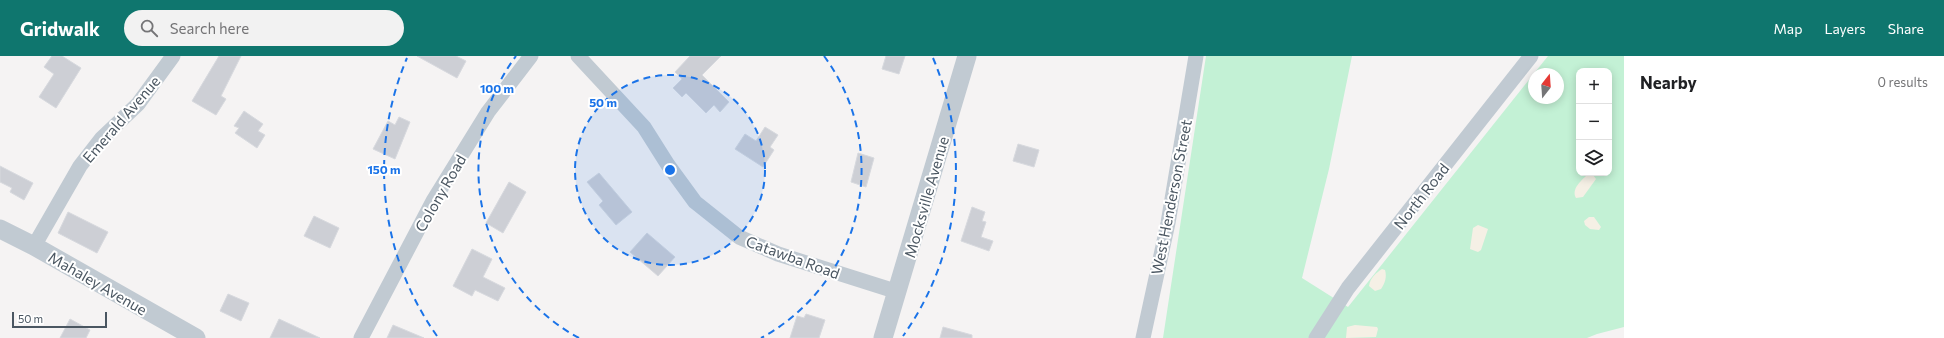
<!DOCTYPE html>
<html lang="en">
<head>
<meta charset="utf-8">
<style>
  body { margin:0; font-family:Commissioner,sans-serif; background:#f2f2f2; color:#202124 }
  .controls { position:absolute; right:12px; top:12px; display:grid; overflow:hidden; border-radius:8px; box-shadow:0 2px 10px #0003 }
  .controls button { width:36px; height:36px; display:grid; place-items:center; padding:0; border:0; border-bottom:1px solid #e0e0e0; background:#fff; color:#202124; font:20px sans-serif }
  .compass { position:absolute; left:1528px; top:12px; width:36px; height:36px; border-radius:50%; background:#fff; box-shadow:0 2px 10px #0003; rotate:17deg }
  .scale { position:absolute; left:12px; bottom:10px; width:95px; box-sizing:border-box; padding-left:4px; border:2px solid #4a5661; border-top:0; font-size:11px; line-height:14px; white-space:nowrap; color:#4a5661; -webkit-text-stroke:3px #fff; paint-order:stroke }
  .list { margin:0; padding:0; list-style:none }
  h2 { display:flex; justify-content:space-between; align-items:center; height:52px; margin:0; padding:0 16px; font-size:17px }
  h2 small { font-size:13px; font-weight:400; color:#757577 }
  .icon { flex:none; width:22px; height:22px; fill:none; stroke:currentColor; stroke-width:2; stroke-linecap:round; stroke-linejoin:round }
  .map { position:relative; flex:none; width:1624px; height:282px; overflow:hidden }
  header { display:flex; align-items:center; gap:24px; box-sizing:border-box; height:56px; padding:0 20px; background:#0f766e; color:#fff }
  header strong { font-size:19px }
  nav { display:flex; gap:22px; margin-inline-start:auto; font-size:14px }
  .search { width:280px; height:36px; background:#f2f2f2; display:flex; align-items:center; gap:10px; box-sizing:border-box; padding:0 14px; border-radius:22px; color:#757577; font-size:15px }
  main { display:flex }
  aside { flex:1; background:#fff }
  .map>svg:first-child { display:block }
  .green { fill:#c3f1d5; fill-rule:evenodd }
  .sand { fill:#f5f0e5 }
  .building { fill:#cdcfd5; stroke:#d7d9de }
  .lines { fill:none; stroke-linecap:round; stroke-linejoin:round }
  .minor { stroke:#c1cad2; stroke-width:15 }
  .tertiary { stroke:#c1cad2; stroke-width:19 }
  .ring { fill:none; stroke:#1a73e8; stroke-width:2; stroke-dasharray:7 5 }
  .labels { text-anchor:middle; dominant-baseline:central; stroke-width:4; stroke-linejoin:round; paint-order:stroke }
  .street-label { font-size:15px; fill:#4a5661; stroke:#fff }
  .centre { fill:#1a73e8; stroke:#fff; stroke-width:2 }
  .ring-label { font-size:12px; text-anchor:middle; font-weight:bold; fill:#1a73e8; stroke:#fff; stroke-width:4; stroke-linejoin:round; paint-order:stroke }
</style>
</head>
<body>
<header>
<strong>Gridwalk</strong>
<div class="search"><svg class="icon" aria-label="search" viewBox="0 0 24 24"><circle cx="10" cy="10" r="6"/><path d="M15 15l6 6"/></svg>Search here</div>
<nav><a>Map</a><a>Layers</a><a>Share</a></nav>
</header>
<main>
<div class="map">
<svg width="1624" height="282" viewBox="0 0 1624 282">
  <rect width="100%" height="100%" fill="#f5f3f3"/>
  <path class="green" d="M1206 0H1352L1329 113 1302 222 1348 251 1548 0H1624V271L1597 278 1587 282H1163ZM1579 15H1609V117H1579ZM1534 18H1558V42H1534Z"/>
  <g class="sand">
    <path d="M1587 119H1593L1596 123 1583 141 1576 142C1571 133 1581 125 1587 119Z"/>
    <path d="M1589 161H1594L1601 171 1599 174 1590 173 1585 169 1584 165Z"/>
    <path d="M1478 169 1488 173 1481 194 1478 196 1470 193 1473 172Z"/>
    <path d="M1382 213 1385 214C1387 221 1385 227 1381 233L1375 235 1369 230C1370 222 1376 217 1382 213Z"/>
    <path d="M1355 269 1377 271 1378 273 1376 281 1346 282 1347 271Z"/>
  </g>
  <g class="building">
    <path d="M52 0H62L81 12 56 52 39 41 54 18 44 11Z"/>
    <path d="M219 0H241L221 40 226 43 216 59 192 45Z"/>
    <path d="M417 0H456L466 5 457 22Z"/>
    <path d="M690 0H721L702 19 729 46 720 56 714 49 706 57 686 37 682 41 673 32 682 23 675 16Z"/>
    <path d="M886 0H905L899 18 882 13Z"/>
    <path d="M244 55 263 68 258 75 265 79 257 92 235 77 239 72 234 70Z"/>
    <path d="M399 61 410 66 395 103 373 93 388 65 395 69Z"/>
    <path d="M765 71 778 79 770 91 774 94 763 111 735 93 745 78 756 85Z"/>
    <path d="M1018 88 1039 94 1034 111 1013 105Z"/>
    <path d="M858 97 874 102 866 131 851 126Z"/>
    <path d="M0 110 33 127 24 144 10 136 12 132 0 126Z"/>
    <path d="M599 117 632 156 616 169 599 149 603 145 587 126Z"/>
    <path d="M509 126 526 136 503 177 486 167Z"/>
    <path d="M972 151 985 156 982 165 986 166 981 181 993 185 989 195 961 185Z"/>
    <path d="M68 156 108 176 97 197 58 177Z"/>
    <path d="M314 160 339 172 330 192 304 180Z"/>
    <path d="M647 177 675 201 658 220 630 196Z"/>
    <path d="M472 193 492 203 483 221 505 232 498 245 475 234 472 240 453 230Z"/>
    <path d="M228 238 249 247 241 265 220 255Z"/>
    <path d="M806 258 825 264 819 282H790L797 260 804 262Z"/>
    <path d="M70 263 90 274 86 282H60Z"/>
    <path d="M279 263 320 282H270Z"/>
    <path d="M393 269 424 282H387Z"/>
    <path d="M943 271 972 279V282H940Z"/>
  </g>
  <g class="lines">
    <g class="minor">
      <path d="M578 0 644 71 668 109 695 146 739 181 778 198 898 236"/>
      <path d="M34 190 80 110 101 83 138 48 173 0"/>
      <path d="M361 282 433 145 488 56 531 0"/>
      <path d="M1143 282 1168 167 1196 0"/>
      <path d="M1316 282 1348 232 1531 0"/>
    </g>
    <g class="tertiary">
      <path d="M0 173 34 190 196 282"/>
      <path d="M883 282 967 0"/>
    </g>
  </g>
  <circle cx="670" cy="114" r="95" fill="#1a73e8" fill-opacity=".12"/>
  <g class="ring">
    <circle cx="670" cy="114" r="95"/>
    <path d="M579 282A191 191 0 0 1 516 0M824 0A191 191 0 0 1 761 282"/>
    <path d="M437 280A286 286 0 0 1 407 2M933 2A286 286 0 0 1 903 280"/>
  </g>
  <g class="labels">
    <g class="street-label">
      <text transform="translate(121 63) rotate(-49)">Emerald Avenue</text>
      <text transform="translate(440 137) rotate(-60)">Colony Road</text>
      <text transform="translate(1421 140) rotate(-52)">North Road</text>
      <text transform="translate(926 141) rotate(-74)">Mocksville Avenue</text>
      <text transform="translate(1171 141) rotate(-79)">West Henderson Street</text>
      <text transform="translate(793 201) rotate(20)">Catawba Road</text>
      <text transform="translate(98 227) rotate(30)">Mahaley Avenue</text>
    </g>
  </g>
  <circle cx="670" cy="114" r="6" class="centre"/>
  <g class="ring-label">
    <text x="497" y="37">100 m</text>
    <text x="603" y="51">50 m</text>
    <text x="384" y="118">150 m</text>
  </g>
</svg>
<div class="controls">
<button>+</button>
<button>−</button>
<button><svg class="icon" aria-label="layers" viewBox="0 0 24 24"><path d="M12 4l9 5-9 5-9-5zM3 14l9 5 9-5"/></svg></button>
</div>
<svg class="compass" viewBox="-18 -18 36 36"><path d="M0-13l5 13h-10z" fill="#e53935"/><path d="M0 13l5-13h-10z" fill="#757577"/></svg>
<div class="scale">50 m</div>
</div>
<aside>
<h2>Nearby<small>0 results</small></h2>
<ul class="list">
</ul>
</aside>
</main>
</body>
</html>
